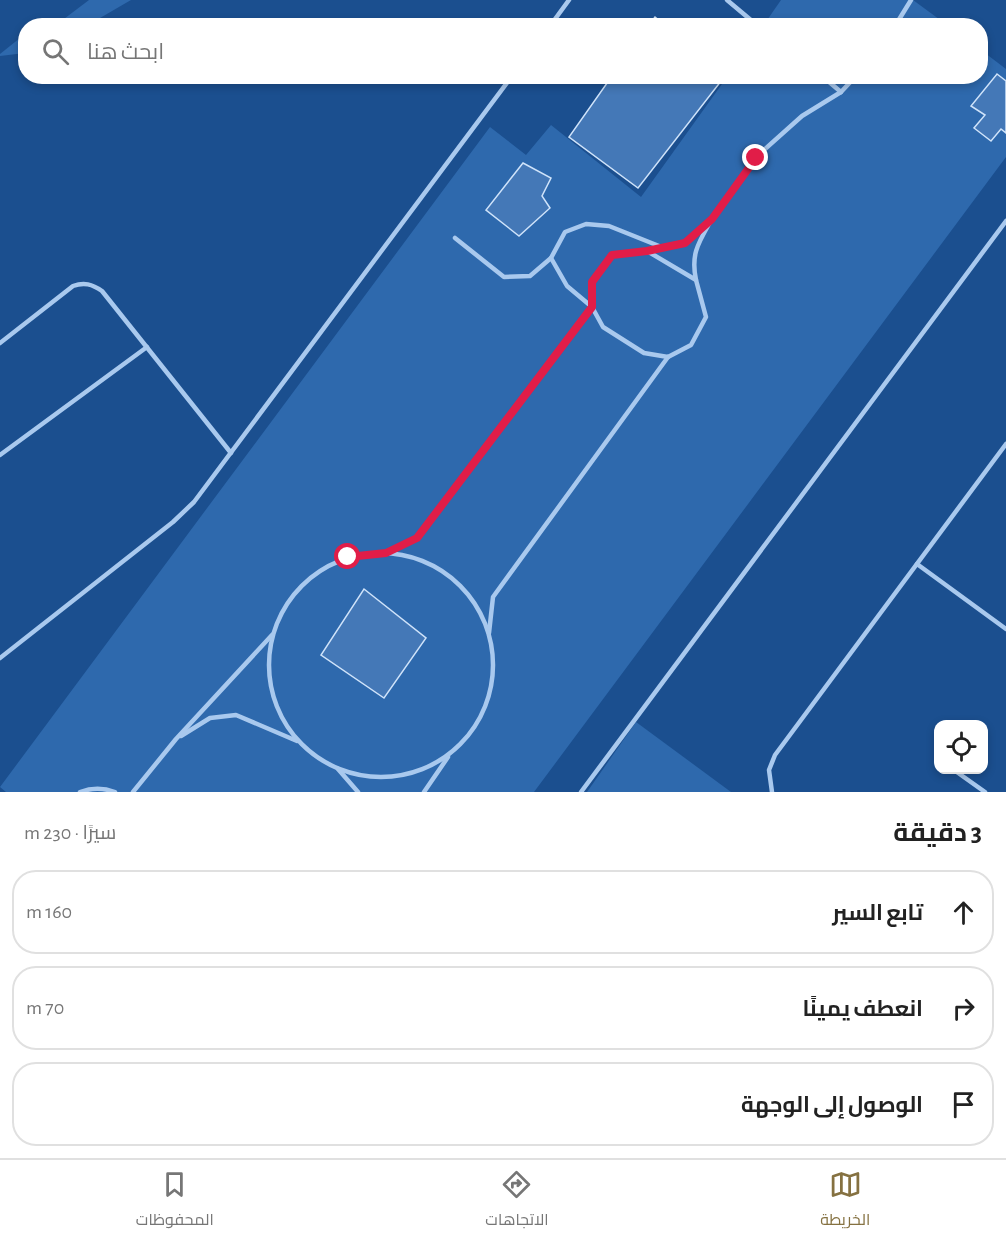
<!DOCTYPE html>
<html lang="ar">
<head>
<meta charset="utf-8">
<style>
  body { margin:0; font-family:"Alegreya Sans",Cairo,sans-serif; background:#f2f2f2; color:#222; direction:rtl }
  .controls { position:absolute; right:18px; bottom:18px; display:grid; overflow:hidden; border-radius:12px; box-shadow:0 3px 9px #0003 }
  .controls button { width:54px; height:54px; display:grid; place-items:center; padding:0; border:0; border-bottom:2px solid #e0e0e0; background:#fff; color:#222; font:30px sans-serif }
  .stop { position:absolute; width:18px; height:18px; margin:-14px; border:4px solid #e11d48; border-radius:50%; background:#fff }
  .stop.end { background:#e11d48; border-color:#fff; box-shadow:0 2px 6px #0008 }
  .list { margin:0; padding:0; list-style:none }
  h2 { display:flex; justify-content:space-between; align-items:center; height:78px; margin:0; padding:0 24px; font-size:26px }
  h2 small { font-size:20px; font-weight:400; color:#767676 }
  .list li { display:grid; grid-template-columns:39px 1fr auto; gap:18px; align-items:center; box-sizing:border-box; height:84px; margin:0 12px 12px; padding:0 12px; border:2px solid #e0e0e0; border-radius:24px }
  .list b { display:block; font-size:22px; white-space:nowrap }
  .list em { font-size:20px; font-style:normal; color:#767676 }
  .icon { flex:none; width:33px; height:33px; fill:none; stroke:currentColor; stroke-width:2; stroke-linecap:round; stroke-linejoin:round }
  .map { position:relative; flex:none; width:1006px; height:792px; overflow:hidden; direction:ltr }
  .search { position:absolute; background:#fff; box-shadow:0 3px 9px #0003; left:18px; right:18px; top:18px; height:66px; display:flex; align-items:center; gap:15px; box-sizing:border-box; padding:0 21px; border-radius:24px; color:#767676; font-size:22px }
  .sheet { height:366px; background:#fff }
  nav { display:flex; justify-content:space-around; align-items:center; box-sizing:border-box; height:84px; border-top:2px solid #e0e0e0; background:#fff; font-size:16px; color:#767676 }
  nav a { display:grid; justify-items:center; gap:3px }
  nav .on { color:#857141 }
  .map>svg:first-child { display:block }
  .green { fill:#2e69ad; fill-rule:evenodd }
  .building { fill:#4478b7; stroke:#cfe3fa; stroke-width:1.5 }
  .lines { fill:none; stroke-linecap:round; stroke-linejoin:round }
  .lane { stroke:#a9c9ee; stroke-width:4.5 }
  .route { stroke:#e11d48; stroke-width:8 }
</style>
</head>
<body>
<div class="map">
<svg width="1006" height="792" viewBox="0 0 1006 792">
  <rect width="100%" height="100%" fill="#1b4f8f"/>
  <g class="green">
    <path d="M89 0H131L88 25H56Z"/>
    <path d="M781 0H913L947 25 763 26Z"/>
    <path d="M25 34V53L0 56V54Z"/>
    <path d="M981 50 1006 69V81L996 74 972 106 985 115 974 128 991 140 1001 129 1006 133V157L534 792H6L0 787 490 127 526 155 551 125 641 197 727 77 980 76ZM523 163 551 178 542 196 550 208 519 236 486 210ZM365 590 426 638 384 698 321 655Z"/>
    <path d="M636 722 731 792H587Z"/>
  </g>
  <g class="building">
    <path d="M655 17 666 26H648Z"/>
    <path d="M997 74 1006 81V133L1001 129 991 141 974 128 985 115 971 106Z"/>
    <path d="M612 76H725L638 188 569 137Z"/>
    <path d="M523 163 551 178 542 196 550 208 519 236 486 210Z"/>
    <path d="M364 589 426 638 384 698 321 655Z"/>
  </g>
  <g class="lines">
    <g class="lane">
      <path d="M727 0 758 26"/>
      <path d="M550 26 569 0"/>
      <path d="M895 26 911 0"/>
      <path d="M822 76 841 92"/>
      <path d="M455 238 504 277 530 276 551 258"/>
      <path d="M647 251 696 280 706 317 691 345 668 357 644 353 603 327 592 307V282L612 255 647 251 685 243 712 219 755 158 802 116 841 92 856 76"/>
      <path d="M696 280C691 256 697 245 709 224"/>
      <path d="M0 343 73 286C84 282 92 284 102 291L231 453"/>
      <path d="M0 455 147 347"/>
      <path d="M386 553 417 538 592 307 567 286 551 258 565 232 586 224 609 226 664 248"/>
      <circle cx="381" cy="665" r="112"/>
      <path d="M917 564 1006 629"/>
      <path d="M489 633 493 597 668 357"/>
      <path d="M0 658 173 522 194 502 512 76"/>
      <path d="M181 736 210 718 236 715 297 741"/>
      <path d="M338 769 358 792"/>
      <path d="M954 770 985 792"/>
      <path d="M80 792C91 788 104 788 115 792"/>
      <path d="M133 792 176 739 272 635"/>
      <path d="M424 792 448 757"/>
      <path d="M581 792 1006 221"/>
      <path d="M772 792 769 770 775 755 1006 444"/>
    </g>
  </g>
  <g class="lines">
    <path class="route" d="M348 557 386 553 417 538 592 307V282L612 255 647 251 685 243 712 219 756 158"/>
  </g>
</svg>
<div class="controls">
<button><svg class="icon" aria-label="locate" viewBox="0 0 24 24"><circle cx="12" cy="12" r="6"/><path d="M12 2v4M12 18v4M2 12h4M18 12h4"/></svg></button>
</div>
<div class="stop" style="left:348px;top:557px"></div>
<div class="stop end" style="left:756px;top:158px"></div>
<div class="search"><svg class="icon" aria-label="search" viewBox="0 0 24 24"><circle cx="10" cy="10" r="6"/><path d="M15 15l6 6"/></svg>ابحث هنا</div>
</div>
<section class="sheet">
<h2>3 دقيقة<small>سيرًا · 230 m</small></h2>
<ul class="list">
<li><svg class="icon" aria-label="ahead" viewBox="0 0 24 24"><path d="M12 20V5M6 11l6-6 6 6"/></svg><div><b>تابع السير</b></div><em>160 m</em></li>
<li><svg class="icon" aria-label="right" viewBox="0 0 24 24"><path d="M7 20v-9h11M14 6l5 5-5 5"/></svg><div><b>انعطف يمينًا</b></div><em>70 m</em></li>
<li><svg class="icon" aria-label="arrive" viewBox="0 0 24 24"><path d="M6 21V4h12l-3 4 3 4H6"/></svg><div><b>الوصول إلى الوجهة</b></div></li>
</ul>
</section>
<nav>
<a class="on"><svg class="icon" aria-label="map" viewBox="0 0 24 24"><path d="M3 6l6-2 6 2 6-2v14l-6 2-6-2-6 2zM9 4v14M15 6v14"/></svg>الخريطة</a>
<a><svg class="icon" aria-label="directions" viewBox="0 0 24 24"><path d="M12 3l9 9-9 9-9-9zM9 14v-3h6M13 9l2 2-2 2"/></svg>الاتجاهات</a>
<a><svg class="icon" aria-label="saved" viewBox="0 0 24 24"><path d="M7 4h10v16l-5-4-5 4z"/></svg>المحفوظات</a>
</nav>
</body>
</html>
